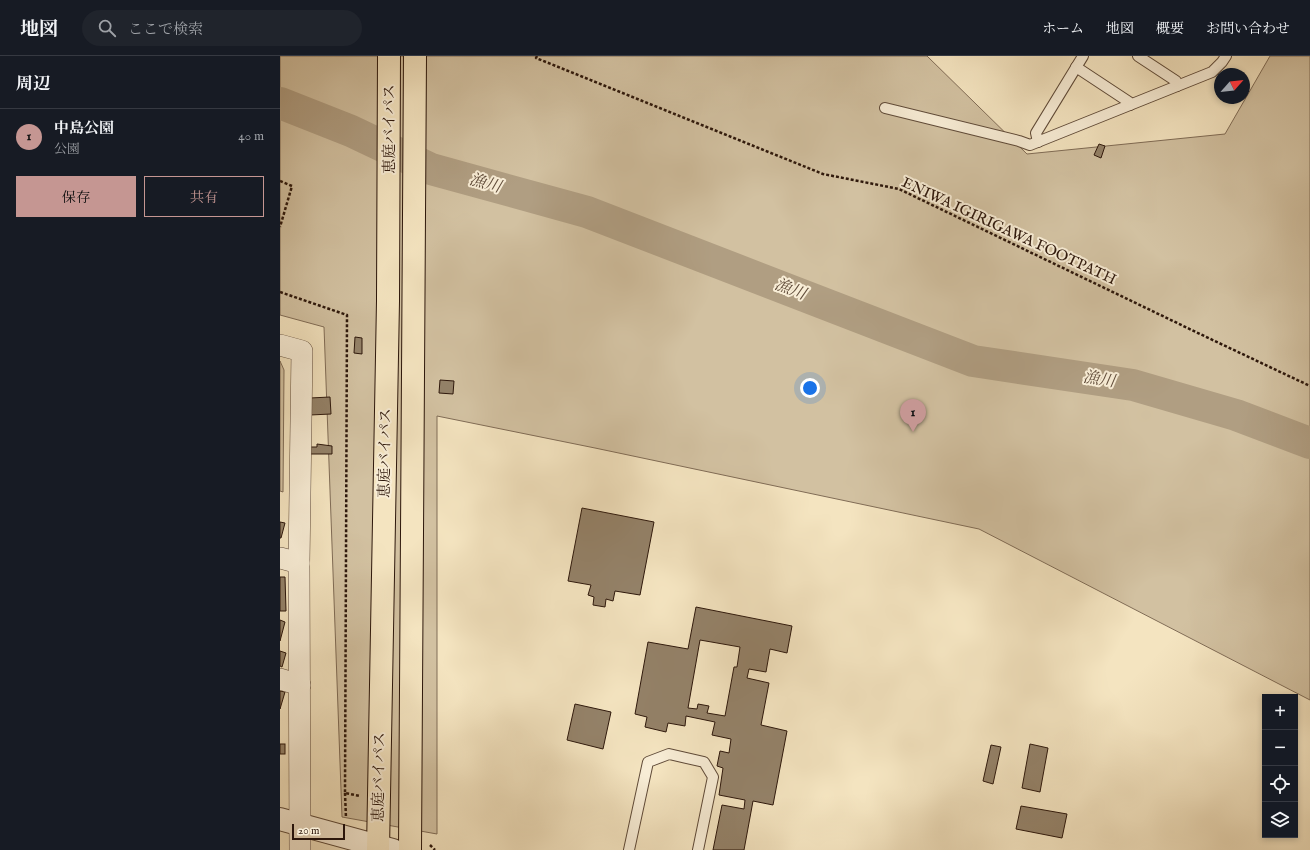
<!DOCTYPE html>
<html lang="ja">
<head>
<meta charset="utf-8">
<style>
  body { margin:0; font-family:"IM FELL English","Noto Serif JP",serif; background:#20242c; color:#f1f3f6 }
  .controls { position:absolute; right:12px; bottom:12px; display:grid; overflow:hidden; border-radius:0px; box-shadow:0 2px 6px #0003 }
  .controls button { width:36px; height:36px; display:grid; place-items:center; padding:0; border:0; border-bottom:1px solid #363941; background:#171b24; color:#f1f3f6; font:20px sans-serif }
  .compass { position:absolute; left:934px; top:12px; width:36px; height:36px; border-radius:50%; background:#171b24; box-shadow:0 2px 6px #0003; rotate:63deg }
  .scale { position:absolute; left:12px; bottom:10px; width:53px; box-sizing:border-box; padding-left:4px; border:2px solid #2d170b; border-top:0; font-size:11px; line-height:14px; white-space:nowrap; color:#2d170b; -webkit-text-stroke:3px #f8edd6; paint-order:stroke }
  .you { position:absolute; left:530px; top:332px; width:14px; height:14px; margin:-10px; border:3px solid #fff; border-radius:50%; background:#1a73e8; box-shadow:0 0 0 6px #1a73e833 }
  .badge { display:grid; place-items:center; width:26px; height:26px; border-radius:50%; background:#c59692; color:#111; font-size:13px; font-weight:700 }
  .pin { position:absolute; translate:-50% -33px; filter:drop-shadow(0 1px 2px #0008) }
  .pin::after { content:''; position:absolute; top:21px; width:14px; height:12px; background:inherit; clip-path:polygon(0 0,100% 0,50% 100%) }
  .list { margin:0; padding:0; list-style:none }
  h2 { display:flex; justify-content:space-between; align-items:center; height:52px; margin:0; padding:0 16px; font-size:17px }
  h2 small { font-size:13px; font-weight:400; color:#9ea1a6 }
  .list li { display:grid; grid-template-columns:26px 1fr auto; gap:12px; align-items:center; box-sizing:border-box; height:56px; padding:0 16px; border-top:1px solid #363941 }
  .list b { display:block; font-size:15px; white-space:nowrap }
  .list p { margin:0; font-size:13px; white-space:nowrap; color:#9ea1a6 }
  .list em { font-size:13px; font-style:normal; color:#9ea1a6 }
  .actions { display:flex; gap:8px; padding:12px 16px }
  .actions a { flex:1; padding:9px 0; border:1px solid #c59692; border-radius:0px; text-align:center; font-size:14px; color:#c59692 }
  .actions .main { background:#c59692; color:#111 }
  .icon { flex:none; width:22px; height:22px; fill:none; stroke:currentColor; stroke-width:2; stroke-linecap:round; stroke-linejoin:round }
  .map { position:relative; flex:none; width:1030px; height:794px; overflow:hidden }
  header { display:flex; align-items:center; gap:24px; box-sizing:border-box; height:56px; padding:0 20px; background:#171b24; border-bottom:1px solid #363941 }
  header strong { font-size:19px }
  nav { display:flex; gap:22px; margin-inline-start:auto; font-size:14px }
  .search { width:280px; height:36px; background:#20242c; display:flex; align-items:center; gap:10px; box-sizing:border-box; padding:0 14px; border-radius:22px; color:#9ea1a6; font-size:15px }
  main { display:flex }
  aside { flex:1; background:#171b24 }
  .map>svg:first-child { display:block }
  .green { fill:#d2c1a1; stroke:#806c56 }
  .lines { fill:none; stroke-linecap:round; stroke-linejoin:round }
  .river { stroke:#b09e82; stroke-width:32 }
  .building { fill:#948269; stroke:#2d170b; fill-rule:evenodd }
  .service-casing { stroke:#5f4a38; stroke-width:12 }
  .minor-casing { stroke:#5f4a38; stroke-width:22 }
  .tertiary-casing { stroke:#5f4a38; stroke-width:24 }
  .trunk-casing { stroke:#2d170b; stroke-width:24 }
  .path { stroke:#2d170b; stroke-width:2.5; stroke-dasharray:3 2; stroke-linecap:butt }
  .service { stroke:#f8edd6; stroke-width:10 }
  .minor { stroke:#f8edd6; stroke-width:21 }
  .tertiary { stroke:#f8edd6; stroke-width:22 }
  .trunk { stroke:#f4e4c0; stroke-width:22 }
  .labels { text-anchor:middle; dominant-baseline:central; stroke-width:4; stroke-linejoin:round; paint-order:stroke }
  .street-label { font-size:15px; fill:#2d170b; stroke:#f8edd6 }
  .water-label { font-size:16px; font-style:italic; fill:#614d3b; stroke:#f8edd6 }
</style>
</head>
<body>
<header>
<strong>地図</strong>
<div class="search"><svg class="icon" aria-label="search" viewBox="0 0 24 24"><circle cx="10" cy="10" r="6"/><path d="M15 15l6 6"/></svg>ここで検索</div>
<nav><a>ホーム</a><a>地図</a><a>概要</a><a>お問い合わせ</a></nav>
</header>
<main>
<aside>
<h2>周辺<small></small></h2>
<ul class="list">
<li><span class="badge">1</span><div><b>中島公園</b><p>公園</p></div><em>40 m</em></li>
</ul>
<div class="actions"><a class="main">保存</a><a>共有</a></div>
</aside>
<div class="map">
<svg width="1030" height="794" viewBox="0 0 1030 794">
  <rect width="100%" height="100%" fill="#f4e4c0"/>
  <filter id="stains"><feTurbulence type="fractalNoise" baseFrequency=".005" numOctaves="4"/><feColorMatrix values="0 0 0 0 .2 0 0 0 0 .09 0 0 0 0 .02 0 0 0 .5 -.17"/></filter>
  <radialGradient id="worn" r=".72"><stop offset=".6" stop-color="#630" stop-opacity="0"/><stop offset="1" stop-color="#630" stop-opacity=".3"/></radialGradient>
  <g class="green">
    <path d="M0 0H647L747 98 945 78 990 0H1030V644L699 473 315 392 157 360V778L62 761 44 271 0 259Z"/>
    <path d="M0 305 4 314 3 436 0 435Z"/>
  </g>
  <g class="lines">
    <path class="river" d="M0 47 71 75 151 113 307 156 693 305 853 329 956 359 1030 387"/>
  </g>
  <g class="building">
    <path d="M819 88 825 90 821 102 814 99Z"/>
    <path d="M75 281 82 282V298L74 297Z"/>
    <path d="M160 324 174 325 173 338 159 337Z"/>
    <path d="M50 341 51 358 30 359V342Z"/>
    <path d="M37 388 52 390V398H30L27 391H37Z"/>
    <path d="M302 452 374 466 360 539 335 535 333 545 326 543 325 551 313 549 314 541 308 539 311 529 288 525Z"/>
    <path d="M0 466 5 467 1 482H0Z"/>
    <path d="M0 521H5L6 555H0Z"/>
    <path d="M416 551 512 570 507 597 490 593 486 616 469 613 467 622 489 627 481 669 507 675 493 749 473 745 464 794H433L442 749 464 753 465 744 439 739 443 712 437 710 440 695 449 697 451 683 432 679 435 666 406 660 405 670 388 667 386 676 365 671 367 661 355 658 368 586 408 593ZM420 584 460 591 457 611H454L445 660 427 657 429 650 418 648 417 653 408 652Z"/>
    <path d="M0 564 5 566 0 585Z"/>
    <path d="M0 595 6 597 2 611 0 610Z"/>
    <path d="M0 635 5 636 0 653Z"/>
    <path d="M295 648 331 656 323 693 287 684Z"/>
    <rect x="0" y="688" width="5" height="10"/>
    <path d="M750 688 768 692 760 736 742 732Z"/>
    <path d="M711 689 721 691 713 728 703 725Z"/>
    <path d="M741 750 787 758 782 782 736 773Z"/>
  </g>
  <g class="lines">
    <g class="service-casing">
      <g id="service">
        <path d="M858 0 896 25 897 30"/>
        <path d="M796 11 849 46 850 49"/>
        <path d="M605 52 739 85 750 89 932 16 942 6 946 0"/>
        <path d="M758 86 756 77 803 0"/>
        <path d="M349 794 368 706 389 698 424 706 433 721 418 794"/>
      </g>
    </g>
    <g class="minor-casing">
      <g id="minor">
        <path d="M0 289 22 295 19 507 20 794"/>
        <path d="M0 502 19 507"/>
        <path d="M0 623 20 629"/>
      </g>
    </g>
    <g class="tertiary-casing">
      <path id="tertiary" d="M0 763 113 794"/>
    </g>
    <g class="trunk-casing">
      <g id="trunk">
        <path d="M98 794 108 245 109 0"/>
        <path d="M130 794 135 0"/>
      </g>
    </g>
    <g class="path">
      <path d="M257 0 256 2 543 118 619 133 920 278 1030 330"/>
      <path d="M0 125 12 130 0 171"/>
      <path d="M0 236 67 259 65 737 80 740"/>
      <path d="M65 737 66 762"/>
      <path d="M150 789 155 794"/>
    </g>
    <use href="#service" class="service"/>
    <use href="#minor" class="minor"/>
    <use href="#tertiary" class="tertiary"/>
    <use href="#trunk" class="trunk"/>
  </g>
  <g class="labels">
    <g class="street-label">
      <text transform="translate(109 73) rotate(-90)">恵庭バイパス</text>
      <text transform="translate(729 175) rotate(25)">ENIWA IGIRIGAWA FOOTPATH</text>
      <text transform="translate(105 397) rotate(-89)">恵庭バイパス</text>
      <text transform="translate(99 721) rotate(-89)">恵庭バイパス</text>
    </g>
    <g class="water-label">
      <text transform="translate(205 128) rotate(16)">漁川</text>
      <text transform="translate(510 234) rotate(21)">漁川</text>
      <text transform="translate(819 324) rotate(9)">漁川</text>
    </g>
  </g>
  <rect width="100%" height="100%" filter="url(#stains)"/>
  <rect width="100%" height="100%" fill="url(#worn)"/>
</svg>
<div class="controls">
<button>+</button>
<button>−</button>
<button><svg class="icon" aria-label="locate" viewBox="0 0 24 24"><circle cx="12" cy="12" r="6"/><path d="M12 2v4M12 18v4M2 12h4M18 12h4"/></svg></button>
<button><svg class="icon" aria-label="layers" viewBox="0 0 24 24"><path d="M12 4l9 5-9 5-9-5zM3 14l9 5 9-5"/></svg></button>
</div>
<svg class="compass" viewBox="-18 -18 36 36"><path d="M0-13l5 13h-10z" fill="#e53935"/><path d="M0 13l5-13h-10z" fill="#9ea1a6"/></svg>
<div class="scale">20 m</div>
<div class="you"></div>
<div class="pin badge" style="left:633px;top:376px">1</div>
</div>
</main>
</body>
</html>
